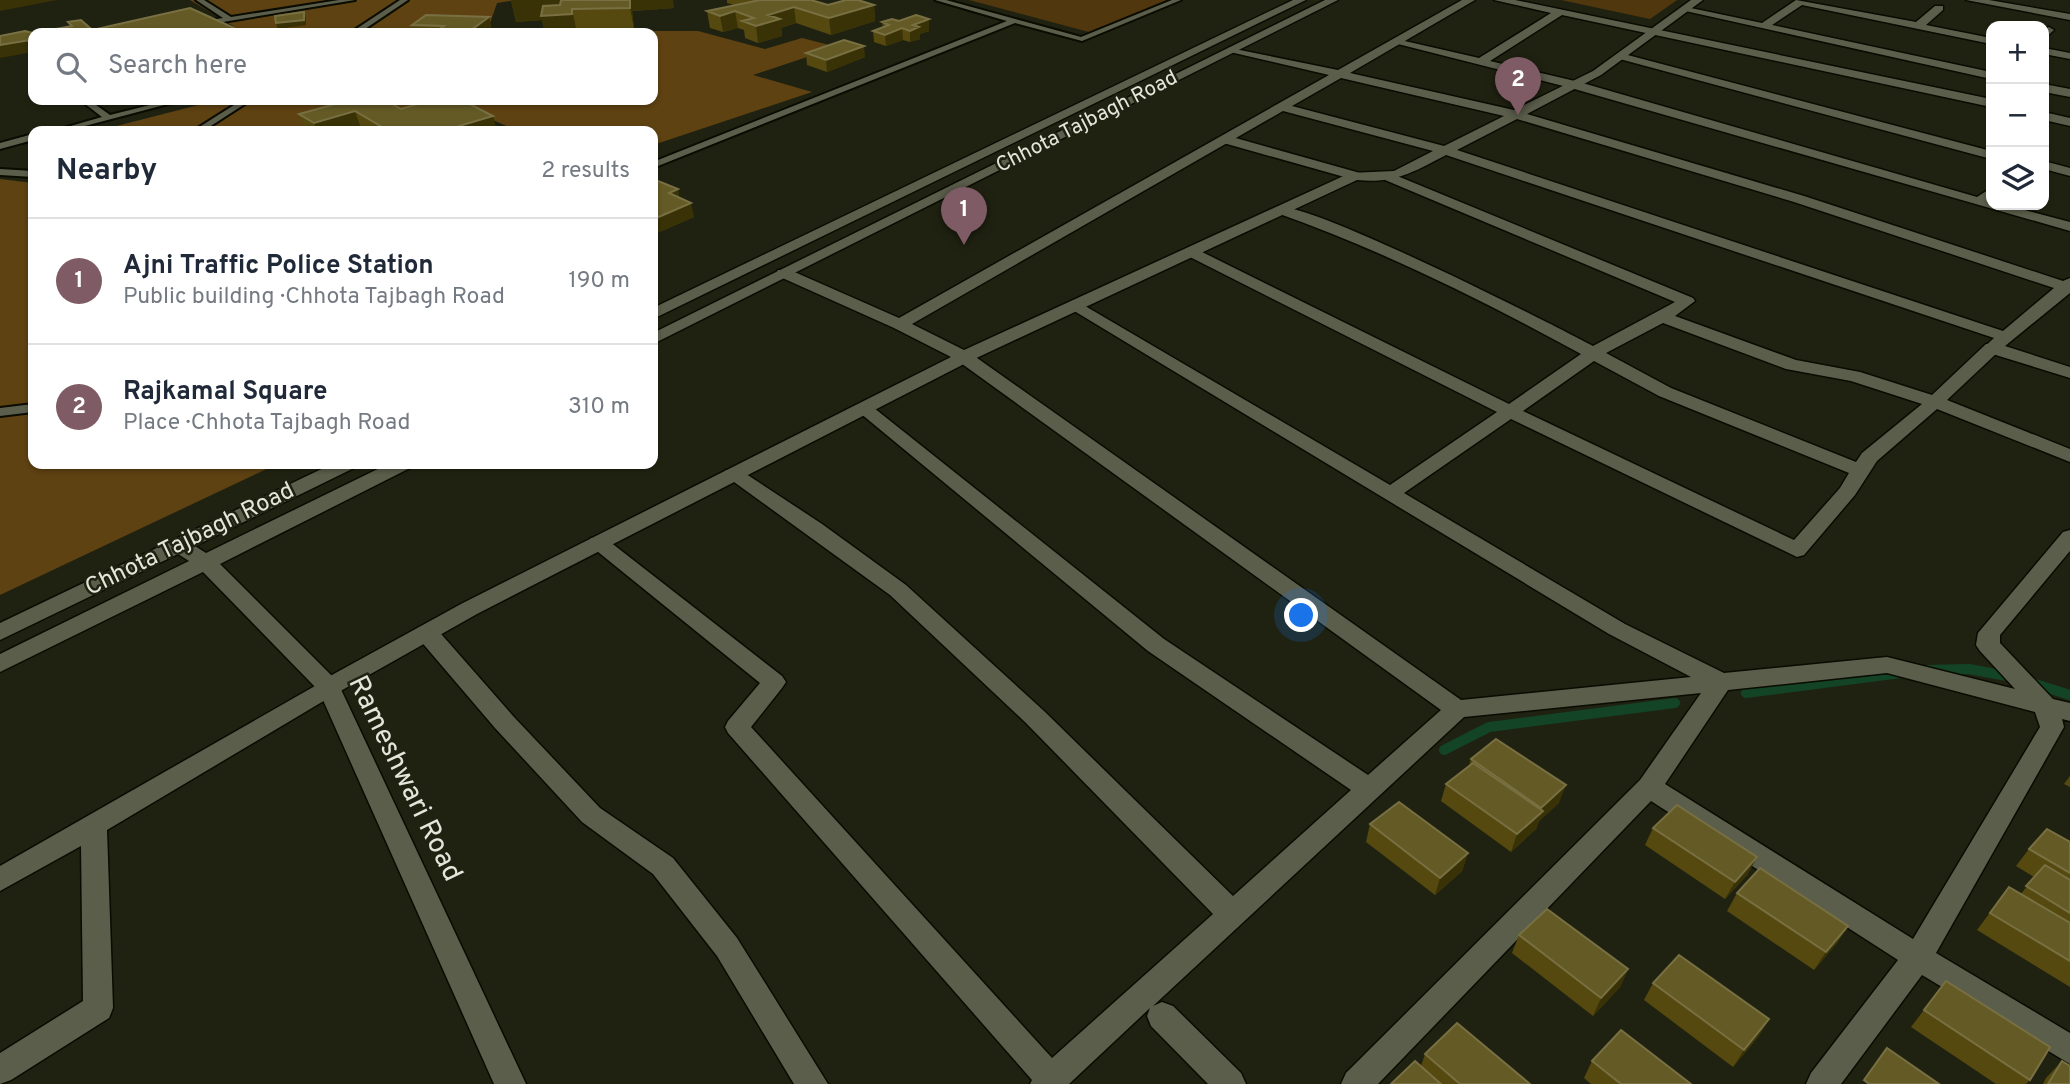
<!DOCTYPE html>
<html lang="en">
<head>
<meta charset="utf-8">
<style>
  body { margin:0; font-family:Overpass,sans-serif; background:#f2f2f3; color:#1f2937 }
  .controls { position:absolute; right:21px; top:21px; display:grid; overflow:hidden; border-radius:14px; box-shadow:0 2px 5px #0004 }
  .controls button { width:63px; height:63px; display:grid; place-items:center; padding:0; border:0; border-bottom:2px solid #e0e1e3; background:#fff; color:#1f2937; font:35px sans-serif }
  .you { position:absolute; left:1302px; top:616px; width:24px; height:24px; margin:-18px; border:5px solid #fff; border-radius:50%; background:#1a73e8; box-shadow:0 0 0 10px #1a73e833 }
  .badge { display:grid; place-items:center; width:46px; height:46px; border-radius:50%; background:#7f5c65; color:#fff; font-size:23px; font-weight:700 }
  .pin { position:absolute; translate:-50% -58px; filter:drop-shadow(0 2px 4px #0008) }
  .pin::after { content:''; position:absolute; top:37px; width:24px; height:21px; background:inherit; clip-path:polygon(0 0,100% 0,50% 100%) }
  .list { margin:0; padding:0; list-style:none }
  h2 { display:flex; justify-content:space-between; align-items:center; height:91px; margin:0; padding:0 28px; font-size:30px }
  h2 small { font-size:23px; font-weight:400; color:#747a83 }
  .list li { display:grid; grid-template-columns:46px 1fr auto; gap:21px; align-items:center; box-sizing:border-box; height:126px; padding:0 28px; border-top:2px solid #e0e1e3 }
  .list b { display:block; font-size:26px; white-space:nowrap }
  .list p { margin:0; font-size:23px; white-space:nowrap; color:#747a83 }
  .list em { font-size:23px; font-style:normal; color:#747a83 }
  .icon { flex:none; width:38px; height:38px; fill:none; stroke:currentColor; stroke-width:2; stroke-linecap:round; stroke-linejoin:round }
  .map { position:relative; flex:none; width:2070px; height:1084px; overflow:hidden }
  .search { position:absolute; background:#fff; box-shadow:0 2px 5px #0004; left:28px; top:28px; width:630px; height:77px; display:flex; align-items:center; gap:18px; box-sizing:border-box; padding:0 24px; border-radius:14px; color:#747a83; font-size:26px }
  .panel { position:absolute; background:#fff; box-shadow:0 2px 5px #0004; left:28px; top:126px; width:630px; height:343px; border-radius:14px }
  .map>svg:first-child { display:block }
  .green { fill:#51370d }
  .forest { fill:#5f4212 }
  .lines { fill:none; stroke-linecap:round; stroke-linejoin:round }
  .stream { stroke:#134426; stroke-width:10 }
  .service-casing { stroke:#0a0b01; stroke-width:4 }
  .minor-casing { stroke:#0a0b01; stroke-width:3 }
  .tertiary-casing { stroke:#0a0b01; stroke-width:3 }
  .secondary-casing { stroke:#0a0b01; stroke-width:3 }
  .service { fill:#5b5e4b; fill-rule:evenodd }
  .minor { fill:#5b5e4b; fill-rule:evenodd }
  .tertiary { fill:#5b5e4b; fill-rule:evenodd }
  .secondary { fill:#5b5e4b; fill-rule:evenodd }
  .wall { fill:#554910 }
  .shaded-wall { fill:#393207 }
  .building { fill:#645a26; stroke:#787042; stroke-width:2 }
  .labels { text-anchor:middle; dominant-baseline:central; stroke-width:5; stroke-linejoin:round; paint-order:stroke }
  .far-street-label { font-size:21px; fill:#e4e6db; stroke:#202211 }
  .street-label { font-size:24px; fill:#e4e6db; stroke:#202211 }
  .near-street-label { font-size:28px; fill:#e4e6db; stroke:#202211 }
</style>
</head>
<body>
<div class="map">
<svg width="2070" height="1084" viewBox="0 0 2070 1084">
  <rect width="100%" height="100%" fill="#202211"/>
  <g class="green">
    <path d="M969 0H1168L1089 32Z"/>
    <path d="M1561 0H1677L1650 19Z"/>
  </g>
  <g class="forest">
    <path d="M190 0H516L497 3 487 32 245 33Z"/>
    <path d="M641 31H698L765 49 802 38 837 47 753 75 812 92 653 145V131H518L463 107 362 117 312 131H97L218 100H347L385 103 447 100H653V33H621Z"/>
    <path d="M0 179 33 183V464H277L0 595Z"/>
  </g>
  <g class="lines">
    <g class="stream">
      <path d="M1925 670 1969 669 2012 677"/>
      <path d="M2032 683 2070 695"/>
      <path d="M1746 693 1901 673"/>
      <path d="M1444 750 1489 727 1675 703"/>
    </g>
    <g class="service-casing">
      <g id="service">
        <path d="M196 0H204L231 17 339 0H355L199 26 196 22 223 18Z"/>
        <path d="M400 0H408L359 33H350Z"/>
        <path d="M935 0H946L1081 37 1172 0H1181L1082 41 1015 23 653 168V162L1007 21Z"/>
        <path d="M80 100H89L110 115 170 100H183L66 131H53L102 117Z"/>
        <path d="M242 100H251L203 131H193Z"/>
        <path d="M33 134V140L0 149V143Z"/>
        <path d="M0 169 33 171V177L0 175Z"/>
        <path d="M33 404V412L0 416V408Z"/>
      </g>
    </g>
    <g class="minor-casing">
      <g id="minor">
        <path d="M1494 0H1515L1991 99V107L1562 15 1490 61 1579 82 1977 197 1991 188V205H2006L2070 222V231L1571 88 1390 42 1396 39 1479 58 1551 13Z"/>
        <path d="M1796 0 1916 22 1935 6H1943V10L1926 25 1991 38V44L1802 5 1772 25 1991 72V79L1681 10 1686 7 1762 23Z"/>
        <path d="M1966 0H1989L2070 14V20Z"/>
        <path d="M2049 27 2054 30 2044 39V29Z"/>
        <path d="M2044 48 2070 53V59L2044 54Z"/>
        <path d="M1620 53 1991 151V159L1616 58 1614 56Z"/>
        <path d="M2044 84 2070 89V97L2044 92Z"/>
        <path d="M2044 112 2070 118V126L2044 120Z"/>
        <path d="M1225 135 1360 173 1362 176 1355 180 1220 142 1218 139Z"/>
        <path d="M2044 161 2070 168V176L2044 169Z"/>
        <path d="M1390 173 1693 298 1695 301 1675 316 1796 360 1860 372 1932 395 1986 344H1998L2001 348 1998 352 1947 400 2070 449V462L1937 409 1877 461 1855 495 1804 555 1797 557 1511 419 1404 493 1625 624 1724 673 1887 657 2015 689 1980 651 1976 645 1978 633 2063 532 2070 530V551L2000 635V643L2053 699 2070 703V721L2062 719 2064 727 1936 953 2070 1033V1064L1922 975 1841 1084H1806L1811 1073 1898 960 1651 801 1378 1084H1341L1346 1073 1640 780 1701 693 1464 717 1153 1006 1162 1002 1173 1006 1241 1073 1246 1084H1208L1151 1026 1147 1016 1150 1008 1069 1084H1030L1032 1080 728 733 725 727 728 721 760 683 587 543 591 538H605L782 676 786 682 782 688 751 727 1052 1058 1213 914 1026 723 890 595 723 474 726 470H740L822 524 906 585 1044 711 1233 896 1351 790 1148 651 854 408 863 402 869 404 1164 639 1368 775 1441 710 958 361 955 357 958 353H970L1461 700 1691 677 1609 634 1066 306 1068 303H1080L1390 485 1497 412 1186 255 1183 252 1186 249H1196L1509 404 1581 354C1484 301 1382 250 1277 213L1275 210 1277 207C1307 200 1552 324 1593 346L1675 302 1385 180V174ZM1663 323 1786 369 1851 381 1922 404 1862 453 1856 462 1671 388 1606 353ZM1594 361 1659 396 1849 473 1840 488 1794 540 1523 411ZM1887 673 2035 712 2040 727 1913 939 1665 784 1728 690Z"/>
        <path d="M427 625 435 627 513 716 600 808 673 858 737 938 828 1084H794L717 956 653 874 582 822 495 728 419 639 416 633 419 627Z"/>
        <path d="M329 678 337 681 341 687 337 693 107 830 113 1008 109 1018 11 1080 0 1084V1053L83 1001 81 846 0 891V866Z"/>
      </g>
    </g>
    <g class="tertiary-casing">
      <path id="tertiary" d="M1462 0H1475L1350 73 1514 110 1593 71 1691 0H1703L1601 75 1527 114 1804 196 2063 281 2070 278V293L2005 346 2070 367V378L1986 352 1983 348 1994 338 1446 155C1414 172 1394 184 1357 180L970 361 477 614 337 693 329 696 321 693 317 687 321 681 461 604 951 357 894 328 778 276 776 273 778 270H790L899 318 1329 75 1230 52V48L1338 70ZM1341 78 1504 116 1444 146 1292 106ZM1283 111 1433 151 1394 171 1350 173 964 350 912 324ZM1517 119 1794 202 2054 288 2003 331 1457 150Z"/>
    </g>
    <g class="secondary-casing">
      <g id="secondary">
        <path d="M1293 0H1306L653 319V308Z"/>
        <path d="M1325 0H1338L653 344V333Z"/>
        <path d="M332 464H357L354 468 195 546 206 553 388 464H413L410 468 220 564 337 681 526 1084H494L319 691 203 572 0 672V654L189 561 178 554 0 640V623Z"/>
      </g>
    </g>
    <use href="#service" class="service"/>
    <use href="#minor" class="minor"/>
    <use href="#tertiary" class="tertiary"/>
    <use href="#secondary" class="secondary"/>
  </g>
  <g class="wall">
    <path d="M511 0 674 8 632 11 634 29 577 30V33H545L542 20 516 22Z"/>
    <path d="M727 0H811L828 5H874L875 21 831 35 796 23 781 28 782 36 758 43 745 38 744 30 738 28 723 32 710 28 707 11 734 5 727 3Z"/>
    <path d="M426 15 493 33H415L412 25Z"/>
    <path d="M929 19V31L920 34V39L910 42 903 40 886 46 874 42 873 31 883 27 882 22Z"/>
    <path d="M806 53 865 57 827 72 807 65Z"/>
    <path d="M401 109 497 131H306L299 114Z"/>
    <path d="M653 180 678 189 679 198 694 217 657 233 653 231Z"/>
    <path d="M1471 759 1559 803 1539 821 1536 829 1511 852 1441 801 1446 784 1469 766Z"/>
    <path d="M2070 776V787L2064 784Z"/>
    <path d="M1370 824 1468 853 1462 871 1435 895 1366 842Z"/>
    <path d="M1653 828 1748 874 1725 899 1645 845Z"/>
    <path d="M2070 842V987L1977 930 2009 887 2021 894 2034 877 2016 866 2029 849Z"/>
    <path d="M1737 893 1848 926 1837 943 1814 970 1727 911Z"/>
    <path d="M1519 935 1628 969 1620 987 1593 1016 1512 953Z"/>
    <path d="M1946 981 2030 1080 2026 1084H1996L1911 1027Z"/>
    <path d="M1653 983 1769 1019 1758 1037 1733 1067 1644 1000Z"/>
    <path d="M1425 1054 1530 1084H1391L1421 1066Z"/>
    <path d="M1592 1061 1691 1084H1591L1584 1078Z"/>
    <path d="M2062 1061 2070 1084H2043L2046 1078Z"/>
  </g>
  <g class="shaded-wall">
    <path d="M0 0H57L0 11Z"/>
    <path d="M511 0H562L572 9 577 33H545L542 20 516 22Z"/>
    <path d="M613 0H673L674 8 632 11 634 29 630 8Z"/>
    <path d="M874 5 875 21 831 35 829 18Z"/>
    <path d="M794 7 796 23 781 28 782 36 758 43 756 26 768 15Z"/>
    <path d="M735 11 738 28 723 32 720 16Z"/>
    <path d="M304 12 306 18V25L278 29 276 23Z"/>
    <path d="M489 17 493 33H467Z"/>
    <path d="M929 19V31L920 34V39L910 42V31L913 25Z"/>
    <path d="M90 28 93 33H66Z"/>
    <path d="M902 28 903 40 886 46 885 35Z"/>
    <path d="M30 40 33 47V52L0 58V45Z"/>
    <path d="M864 46 865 57 827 72 826 60Z"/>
    <path d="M355 111 362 131H317L314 123Z"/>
    <path d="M493 116 497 131H442Z"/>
    <path d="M678 189 680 203 669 193Z"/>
    <path d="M691 203 694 217 657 233 654 219Z"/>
    <path d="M1566 785 1559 803 1539 821 1536 829 1511 852 1517 834 1538 815 1541 808Z"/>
    <path d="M1468 853 1462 871 1435 895 1440 878Z"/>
    <path d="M1757 857 1748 874 1725 899 1735 882Z"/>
    <path d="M1848 926 1837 943 1814 970 1826 952Z"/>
    <path d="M1628 969 1620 987 1593 1016 1601 998Z"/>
    <path d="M1769 1019 1758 1037 1733 1067 1744 1050Z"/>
  </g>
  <g class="building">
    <path d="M561 0H630V8L572 9V14L541 16 543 6 560 5Z"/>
    <path d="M760 0H811L828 5 846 0H858L874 5 829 18 794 7 768 15 780 19 756 26 742 21 754 18 735 11 720 16 707 11Z"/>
    <path d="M190 8 245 33H79Z"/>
    <path d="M304 12V20L276 23 275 16Z"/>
    <path d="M426 15 489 17 467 33H434L444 26 412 25Z"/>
    <path d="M916 15 929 19 913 25 919 27 910 31 902 28 885 35 873 31 889 25 882 22 892 19 899 21Z"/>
    <path d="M81 20 90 28 66 33H67H34L72 26 68 22Z"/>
    <path d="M25 31 33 33V43L30 40 0 45V36Z"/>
    <path d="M844 40 864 46 826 60 806 53Z"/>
    <path d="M350 100H385L401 109 432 100H462L493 116 442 131H389L355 111 314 123 299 114Z"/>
    <path d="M653 179 678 189 669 193 691 203 654 219 653 218Z"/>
    <path d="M1496 739 1566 785 1541 808 1471 759Z"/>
    <path d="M1473 763 1543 811 1517 834 1446 784Z"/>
    <path d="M1399 802 1468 853 1440 878 1370 824Z"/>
    <path d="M1677 805 1757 857 1735 882 1653 828Z"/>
    <path d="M2047 829 2070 842V873L2029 849Z"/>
    <path d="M2045 865 2070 880V913L2026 886Z"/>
    <path d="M1760 868 1848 926 1826 952 1737 893Z"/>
    <path d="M2009 887 2070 923V961L1990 913Z"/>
    <path d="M1547 909 1628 969 1601 998 1519 935Z"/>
    <path d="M1679 955 1769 1019 1744 1050 1653 983Z"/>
    <path d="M1946 981 2050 1047 2030 1080 1924 1010Z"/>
    <path d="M1457 1023 1530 1084H1460L1425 1054Z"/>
    <path d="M1621 1030 1691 1084H1621L1592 1061Z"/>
    <path d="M1887 1048 1939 1084H1869L1864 1080Z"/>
    <path d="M1415 1061 1441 1084H1391Z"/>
    <path d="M2062 1061 2070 1066V1084H2048Z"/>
  </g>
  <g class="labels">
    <g class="far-street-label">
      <text transform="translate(1087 122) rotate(-27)">Chhota Tajbagh Road</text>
    </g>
    <g class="street-label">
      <text transform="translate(190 540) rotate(-26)">Chhota Tajbagh Road</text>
    </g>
    <g class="near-street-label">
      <text transform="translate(404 779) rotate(64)">Rameshwari Road</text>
    </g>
  </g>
</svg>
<div class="controls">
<button>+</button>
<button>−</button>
<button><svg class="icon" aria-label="layers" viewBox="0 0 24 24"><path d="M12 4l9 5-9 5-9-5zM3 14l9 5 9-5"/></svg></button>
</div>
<div class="you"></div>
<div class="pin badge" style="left:964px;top:245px">1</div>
<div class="pin badge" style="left:1518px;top:115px">2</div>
<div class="search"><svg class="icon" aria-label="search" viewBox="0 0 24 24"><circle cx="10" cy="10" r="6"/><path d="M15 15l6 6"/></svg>Search here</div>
<section class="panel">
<h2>Nearby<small>2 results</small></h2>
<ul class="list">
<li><span class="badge">1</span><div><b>Ajni Traffic Police Station</b><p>Public building · Chhota Tajbagh Road</p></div><em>190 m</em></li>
<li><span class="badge">2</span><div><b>Rajkamal Square</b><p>Place · Chhota Tajbagh Road</p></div><em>310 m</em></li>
</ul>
</section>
</div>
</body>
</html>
